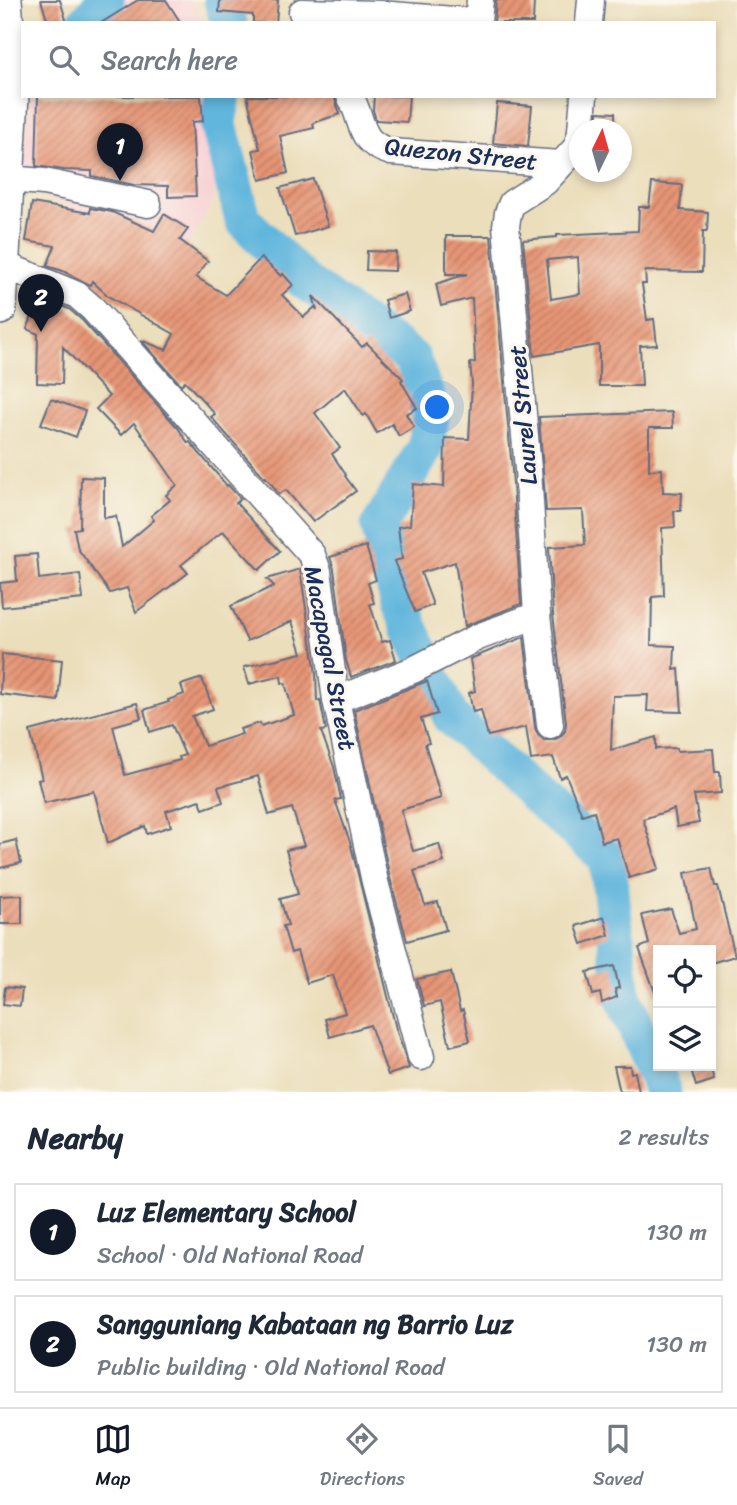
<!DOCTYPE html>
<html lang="en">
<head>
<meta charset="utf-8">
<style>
  body { margin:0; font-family:Sriracha,sans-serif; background:#f6f6f7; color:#1f2937 }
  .controls { position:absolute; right:21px; bottom:21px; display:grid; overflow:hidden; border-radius:0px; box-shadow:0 4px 10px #0003 }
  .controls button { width:63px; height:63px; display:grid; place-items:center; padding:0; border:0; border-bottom:2px solid #e0e1e3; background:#fff; color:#1f2937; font:35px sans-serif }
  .compass { position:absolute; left:569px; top:119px; width:63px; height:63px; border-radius:50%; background:#fff; box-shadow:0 4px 10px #0003; rotate:5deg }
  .you { position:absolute; left:438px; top:408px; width:24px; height:24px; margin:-18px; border:5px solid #fff; border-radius:50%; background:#1a73e8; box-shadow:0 0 0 10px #1a73e833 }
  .badge { display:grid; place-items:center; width:46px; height:46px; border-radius:50%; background:#111827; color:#fff; font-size:23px; font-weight:700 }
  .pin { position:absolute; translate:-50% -58px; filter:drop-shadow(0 2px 4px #0008) }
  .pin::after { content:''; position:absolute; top:37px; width:24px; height:21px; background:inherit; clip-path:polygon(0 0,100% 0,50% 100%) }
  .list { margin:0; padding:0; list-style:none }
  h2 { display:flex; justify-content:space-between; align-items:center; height:91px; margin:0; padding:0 28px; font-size:30px }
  h2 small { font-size:23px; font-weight:400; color:#747a83 }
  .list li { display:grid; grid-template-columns:46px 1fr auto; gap:21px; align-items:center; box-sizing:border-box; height:98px; margin:0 14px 14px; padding:0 14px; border:2px solid #e0e1e3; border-radius:0px }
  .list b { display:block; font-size:26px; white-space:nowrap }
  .list p { margin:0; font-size:23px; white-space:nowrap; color:#747a83 }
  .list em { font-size:23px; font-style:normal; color:#747a83 }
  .icon { flex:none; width:38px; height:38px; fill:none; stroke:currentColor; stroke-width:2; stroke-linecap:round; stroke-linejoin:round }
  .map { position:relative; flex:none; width:737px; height:1092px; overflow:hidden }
  .search { position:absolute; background:#fff; box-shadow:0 4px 10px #0003; left:21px; right:21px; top:21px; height:77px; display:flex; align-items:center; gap:18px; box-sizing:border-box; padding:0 24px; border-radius:0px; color:#747a83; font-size:26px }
  .sheet { height:315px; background:#fff }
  nav { display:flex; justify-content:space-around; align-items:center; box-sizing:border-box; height:98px; border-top:2px solid #e0e1e3; background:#fff; font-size:19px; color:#747a83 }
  nav a { display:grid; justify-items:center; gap:4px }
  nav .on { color:#111827 }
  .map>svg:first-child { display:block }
  .built { fill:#f7cfd3 }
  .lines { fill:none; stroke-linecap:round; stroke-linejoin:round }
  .river { stroke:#61b6dd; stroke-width:37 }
  .building { fill:url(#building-hatch); fill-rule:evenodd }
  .minor-casing { stroke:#646c7f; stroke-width:29 }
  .major-casing { stroke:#646c7f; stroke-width:36 }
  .minor { stroke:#fff; stroke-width:26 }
  .major { stroke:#fff; stroke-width:33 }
  .labels { text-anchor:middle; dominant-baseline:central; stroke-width:6; stroke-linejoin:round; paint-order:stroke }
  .street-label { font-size:24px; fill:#1b2f5e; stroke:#fbf7ec }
</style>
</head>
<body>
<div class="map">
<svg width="737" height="1092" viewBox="0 0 737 1092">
  <defs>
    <pattern id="building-hatch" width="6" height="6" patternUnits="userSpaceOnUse" patternTransform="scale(1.75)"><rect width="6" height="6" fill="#e79575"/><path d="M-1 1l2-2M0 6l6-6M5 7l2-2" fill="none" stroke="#ba7a63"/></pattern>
  </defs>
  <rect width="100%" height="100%" fill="#fbf7ec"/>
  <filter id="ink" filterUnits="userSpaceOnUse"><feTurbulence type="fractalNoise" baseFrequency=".0143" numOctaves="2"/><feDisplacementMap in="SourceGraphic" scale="14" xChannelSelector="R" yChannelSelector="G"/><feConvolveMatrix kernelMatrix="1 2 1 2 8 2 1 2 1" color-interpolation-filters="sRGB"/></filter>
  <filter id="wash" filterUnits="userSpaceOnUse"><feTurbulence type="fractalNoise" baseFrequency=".00686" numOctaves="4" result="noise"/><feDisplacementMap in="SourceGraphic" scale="28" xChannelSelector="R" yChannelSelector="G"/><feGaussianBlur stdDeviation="1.57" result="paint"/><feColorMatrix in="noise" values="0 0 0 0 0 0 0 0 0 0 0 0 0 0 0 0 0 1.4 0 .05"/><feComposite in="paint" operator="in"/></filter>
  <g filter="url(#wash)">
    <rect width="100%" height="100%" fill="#ebdebb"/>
    <g class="built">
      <path d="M121 0H190L207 23H93Z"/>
      <path d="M30 96H209L221 173 209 210 167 278 70 229 69 205 22 189Z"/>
    </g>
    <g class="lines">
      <g class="river">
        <path d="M222 0 229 23"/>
        <path d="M85 23 106 0"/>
        <path d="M223 96 218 121 243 220 304 281 412 358 432 412 425 448 379 526 399 604 451 717 537 798 607 858 623 997 663 1092"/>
      </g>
    </g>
    <g id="blocks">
      <g class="building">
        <path d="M41 0H60L67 23H48Z"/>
        <path d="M138 0H166L181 23H101Z"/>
        <path d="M220 0H278L276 23H253V15L219 12Z"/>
        <path d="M496 0H534L533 23H494Z"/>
        <path d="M38 96H201L203 121 192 122 196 196 168 197V186L134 185 92 176V171L64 170 36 166Z"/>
        <path d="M247 96H334L340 114 313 123 314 128 280 136 288 173 260 180 253 150 260 149Z"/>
        <path d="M374 96H409L407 122 376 120 373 110Z"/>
        <path d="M497 103 532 106 528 146 493 143Z"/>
        <path d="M598 112 615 113V130H597Z"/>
        <path d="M313 179 328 226 295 236 280 188Z"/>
        <path d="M652 183 682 185 680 210 708 212 707 231H703L702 272 645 271 646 284H642L647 320 654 319 657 345 640 346 642 386H599V345L534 356 523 240 557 237V235L638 231 639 207H649ZM578 257 580 294 551 299 547 260Z"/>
        <path d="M32 203 90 213V208L112 212 154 231 164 214 188 229 180 240 208 261 196 277 226 295 261 258 281 276 283 274 293 285 282 295 304 317 315 307 317 310 313 296 362 347 367 343 403 379 401 381 417 408 406 414 414 427 399 436 392 424 377 433 366 414 363 416 345 388 315 413 340 448 332 454 346 475 345 476 356 491 313 522 286 490 279 494 266 477 265 478 211 417 215 414 185 381 181 385 141 340 166 350 174 334 108 296 92 281 90 285 63 271 47 266 55 246 26 241Z"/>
        <path d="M446 236H491L512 470 521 604 465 626 455 562 421 573 433 605 415 612 394 561 402 559 398 527 410 525 413 484 444 487 445 438 469 439 472 384 470 363 475 362 472 298 441 306 436 284 467 274H446Z"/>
        <path d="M367 251 396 252 395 271 366 270Z"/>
        <path d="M405 294 410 311 389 318 384 300Z"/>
        <path d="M40 297 69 309 82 320 178 428 188 443 190 442 227 486 228 485 241 499 236 503 280 551 259 570 223 531 181 565 188 573 136 612 127 588 110 593 78 549 74 529 80 528 81 477 104 478V518L116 516 122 547 154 520 151 516 170 500 166 495 177 485 134 423 121 435 96 409 109 396 63 347 62 384 37 383 38 334 27 329Z"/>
        <path d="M51 399 85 411 76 437 41 424Z"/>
        <path d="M672 412 673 428H649V470L662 469 663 492 682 493 681 511H674L675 527 662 528 664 596 652 597 651 645 675 646 674 670 679 669 682 712 647 711 648 695 613 696 611 750 656 737V749L677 748V751L713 749 715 772H720L721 793 694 795 699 823 677 827 674 809 643 819 659 869 629 878 617 838 602 842 594 811 582 815 566 775 560 778 553 757 531 760 526 727 488 736 481 710 473 712 469 693 475 691 470 659 524 637 535 728 538 735 544 740H553L560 737 565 731 566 723 553 614 549 547 585 545 583 510 546 511 539 417Z"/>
        <path d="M366 546 376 580 368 583 374 603 370 604 382 642 390 640 396 660 351 677 346 660 334 569 330 557Z"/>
        <path d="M37 554 39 579 80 574 83 599 2 607 0 583 17 581 15 556Z"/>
        <path d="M300 569 316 674 317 701 320 700 326 730 321 731 334 767 341 799 335 800 350 842 396 1029 409 1068 388 1075 370 1025 330 1037 325 1019 345 1013 333 975 307 983 297 951 291 953 283 926 288 925 280 899 298 894 286 850 304 846 292 808 269 815 258 776 218 787 223 802 203 809 200 800 166 811 171 826 147 834 145 826 108 843 94 791 44 803 38 780 42 779 30 731 137 703 141 718 113 726 125 775 180 760 179 757 185 755 172 725 150 732 144 710 169 702 168 700 184 694 181 685 202 678 213 709 192 716 205 746 242 734 240 729 260 723 261 726 294 715 285 683H282L281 676 249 684 244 667 302 653 292 621 247 641 231 606 274 586 267 579Z"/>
        <path d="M2 654 62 660 58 701 0 694Z"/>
        <path d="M427 681 437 714 421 719 429 743 425 744 441 798 401 810 413 851 439 844 444 862 414 871 425 905 438 902 446 930 407 941 390 878 354 710Z"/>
        <path d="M16 840 21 863 0 868V844Z"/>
        <path d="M711 868 715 886H718L735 956 711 963V950H658V994L656 995 639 948 649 944 642 915 671 909 679 933 696 929 685 873Z"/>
        <path d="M22 895V924H0V896Z"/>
        <path d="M604 917 609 935 582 944 576 926Z"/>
        <path d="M614 966 619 988 615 989 617 997 602 1003 600 993 593 995 587 972Z"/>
        <path d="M451 972 460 1011 463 1010 470 1041 450 1046 440 1002 424 1006 417 979Z"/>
        <path d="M5 987 22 989 20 1006 3 1004Z"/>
        <path d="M614 1066H630L631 1073 635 1072 639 1092H620Z"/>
        <path d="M690 1066H710L714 1080 696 1086Z"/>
      </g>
    </g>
  </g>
  <g filter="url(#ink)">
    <use href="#blocks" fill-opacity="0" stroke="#646c7f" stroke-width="2"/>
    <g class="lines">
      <g class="minor-casing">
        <g id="minor">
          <path d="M302 12 380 14 478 22 480 0"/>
          <path d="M589 23 591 0"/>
          <path d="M350 96C365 123 357 142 391 152L561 164"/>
          <path d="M581 130 584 96"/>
          <path d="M7 179 44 182 148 204"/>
          <path d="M2 264 77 295 93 309 312 555 318 571 336 700 375 882 421 1057"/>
          <path d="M336 700 413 670 478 637 537 615"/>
          <path d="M550 725 537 615 528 469 506 226 508 213 512 203 545 182 576 148 580 136"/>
        </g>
      </g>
      <g class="major-casing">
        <path id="major" d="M0 308 12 95 5 0"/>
      </g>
      <use href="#minor" class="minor"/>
      <use href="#major" class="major"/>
    </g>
  </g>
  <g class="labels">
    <g class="street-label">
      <text transform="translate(461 154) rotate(6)">Quezon Street</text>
      <text transform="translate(523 415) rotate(-95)">Laurel Street</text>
      <text transform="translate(330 658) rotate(79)">Macapagal Street</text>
    </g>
  </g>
</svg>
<div class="controls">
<button><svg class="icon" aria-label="locate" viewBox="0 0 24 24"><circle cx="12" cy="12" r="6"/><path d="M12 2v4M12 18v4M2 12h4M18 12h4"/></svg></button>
<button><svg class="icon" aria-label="layers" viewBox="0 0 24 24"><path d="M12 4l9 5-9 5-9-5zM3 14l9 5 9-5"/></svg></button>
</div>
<svg class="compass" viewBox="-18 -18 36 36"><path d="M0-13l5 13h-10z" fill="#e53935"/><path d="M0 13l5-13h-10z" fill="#747a83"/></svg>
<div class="you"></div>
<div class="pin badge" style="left:120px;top:181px">1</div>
<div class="pin badge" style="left:41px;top:332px">2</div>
<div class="search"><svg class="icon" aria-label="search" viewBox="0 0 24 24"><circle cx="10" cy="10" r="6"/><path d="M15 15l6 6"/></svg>Search here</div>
</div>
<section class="sheet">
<h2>Nearby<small>2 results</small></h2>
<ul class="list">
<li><span class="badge">1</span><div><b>Luz Elementary School</b><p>School · Old National Road</p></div><em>130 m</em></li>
<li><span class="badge">2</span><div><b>Sangguniang Kabataan ng Barrio Luz</b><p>Public building · Old National Road</p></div><em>130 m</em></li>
</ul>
</section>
<nav>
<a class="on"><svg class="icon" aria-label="map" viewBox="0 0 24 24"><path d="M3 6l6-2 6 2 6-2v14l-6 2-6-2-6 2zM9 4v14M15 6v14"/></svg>Map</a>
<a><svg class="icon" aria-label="directions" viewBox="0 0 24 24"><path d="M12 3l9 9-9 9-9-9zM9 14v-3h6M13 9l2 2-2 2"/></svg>Directions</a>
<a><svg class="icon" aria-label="saved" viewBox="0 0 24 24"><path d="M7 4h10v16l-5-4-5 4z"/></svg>Saved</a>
</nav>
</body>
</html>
